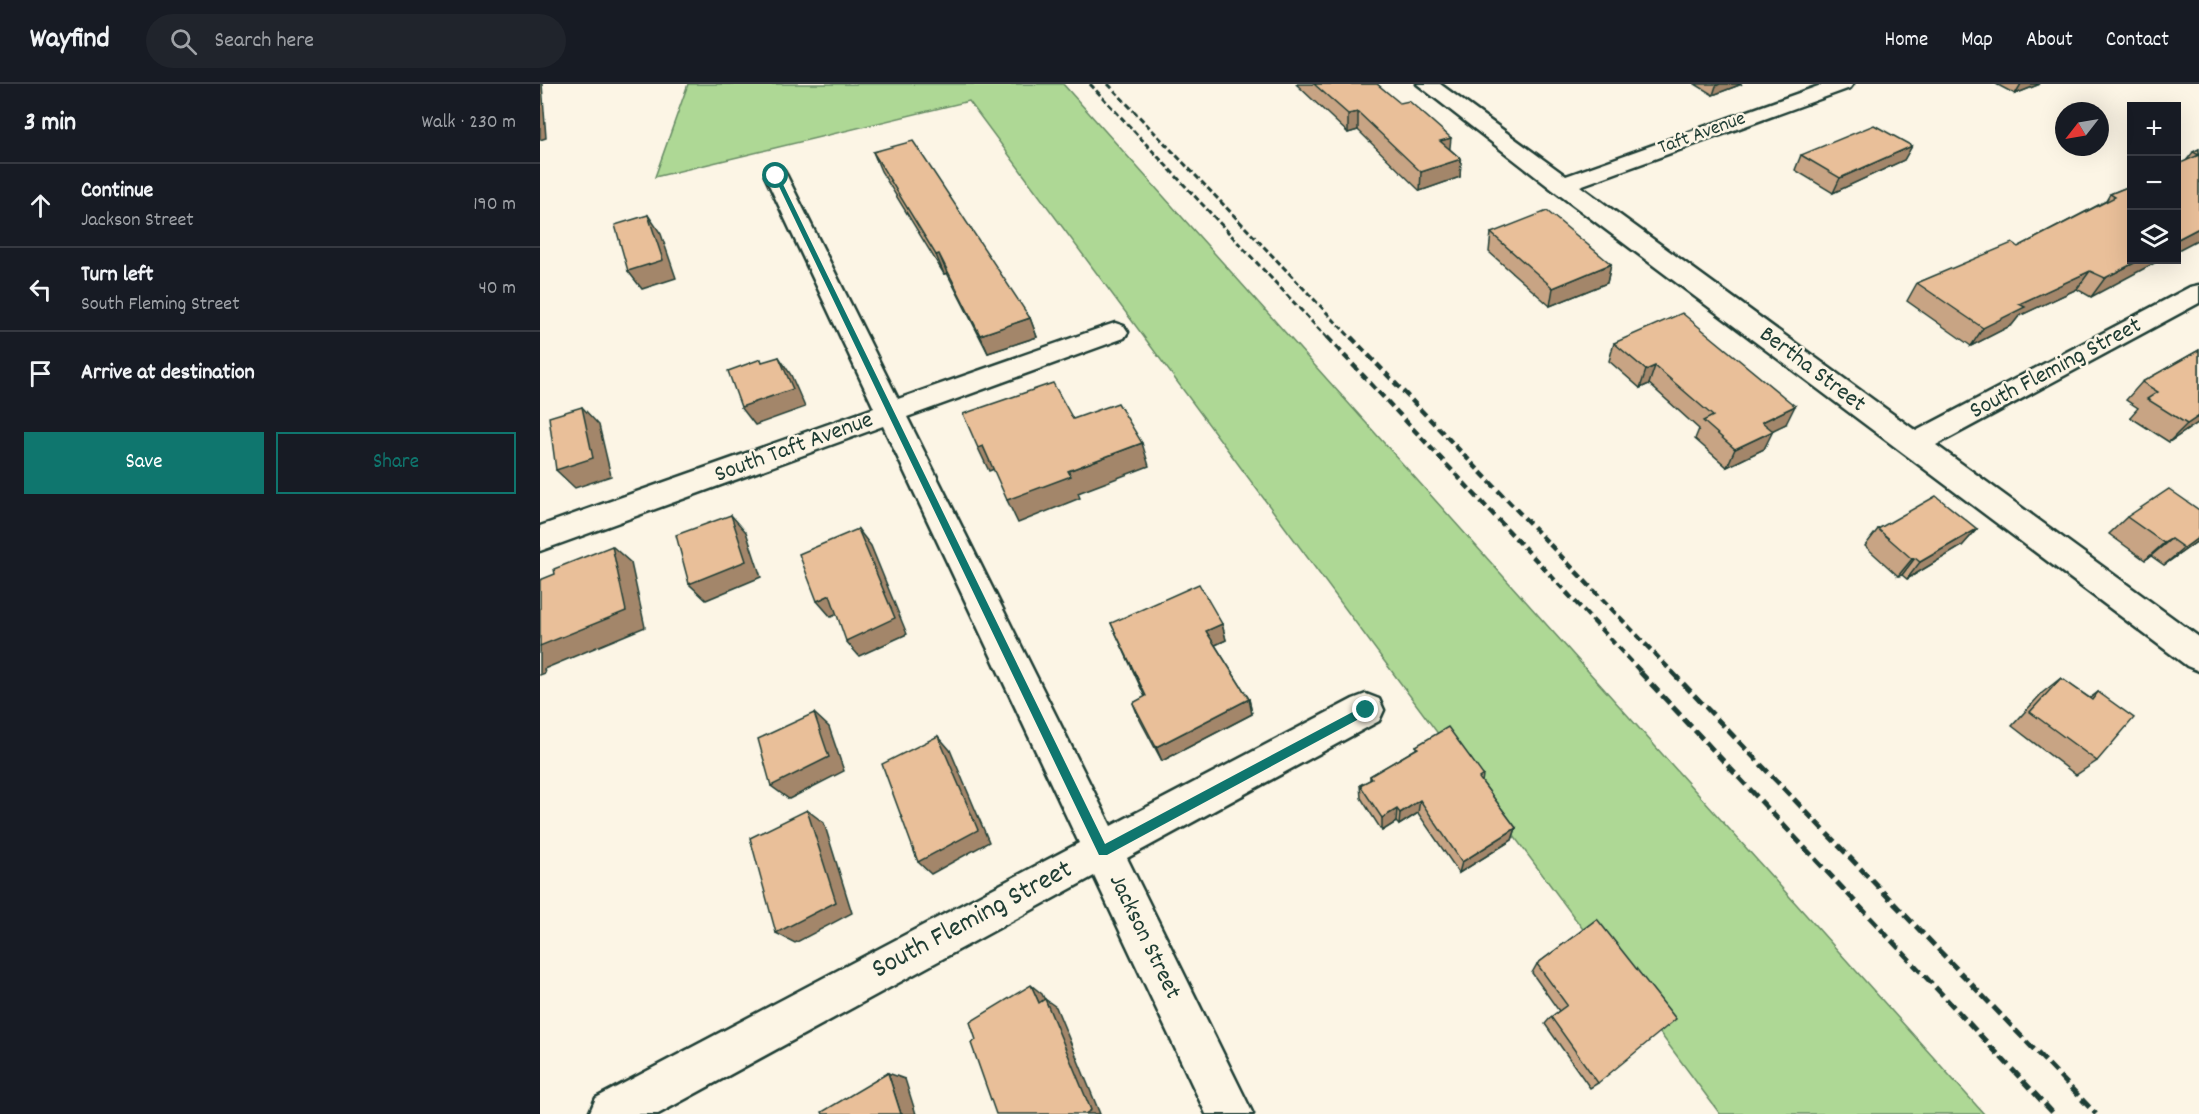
<!DOCTYPE html>
<html lang="en">
<head>
<meta charset="utf-8">
<style>
  body { margin:0; font-family:Dekko,sans-serif; background:#20242c; color:#f1f3f6 }
  .controls { position:absolute; right:18px; top:18px; display:grid; overflow:hidden; border-radius:0px; box-shadow:0 6px 24px #0002 }
  .controls button { width:54px; height:54px; display:grid; place-items:center; padding:0; border:0; border-bottom:2px solid #363941; background:#171b24; color:#f1f3f6; font:30px sans-serif }
  .compass { position:absolute; left:1515px; top:18px; width:54px; height:54px; border-radius:50%; background:#171b24; box-shadow:0 6px 24px #0002; rotate:239deg }
  .stop { position:absolute; width:18px; height:18px; margin:-14px; border:4px solid #0f766e; border-radius:50%; background:#fff }
  .stop.end { background:#0f766e; border-color:#fff; box-shadow:0 2px 6px #0008 }
  .list { margin:0; padding:0; list-style:none }
  h2 { display:flex; justify-content:space-between; align-items:center; height:78px; margin:0; padding:0 24px; font-size:26px }
  h2 small { font-size:20px; font-weight:400; color:#9ea1a6 }
  .list li { display:grid; grid-template-columns:39px 1fr auto; gap:18px; align-items:center; box-sizing:border-box; height:84px; padding:0 24px; border-top:2px solid #363941 }
  .list b { display:block; font-size:22px; white-space:nowrap }
  .list p { margin:0; font-size:20px; white-space:nowrap; color:#9ea1a6 }
  .list em { font-size:20px; font-style:normal; color:#9ea1a6 }
  .actions { display:flex; gap:12px; padding:18px 24px }
  .actions a { flex:1; padding:14px 0; border:2px solid #0f766e; border-radius:0px; text-align:center; font-size:21px; color:#0f766e }
  .actions .main { background:#0f766e; color:#fff }
  .icon { flex:none; width:33px; height:33px; fill:none; stroke:currentColor; stroke-width:2; stroke-linecap:round; stroke-linejoin:round }
  .map { position:relative; flex:none; width:1659px; height:1030px; overflow:hidden }
  header { display:flex; align-items:center; gap:36px; box-sizing:border-box; height:84px; padding:0 30px; background:#171b24; border-bottom:2px solid #363941 }
  header strong { font-size:28px }
  nav { display:flex; gap:33px; margin-inline-start:auto; font-size:21px }
  .search { width:420px; height:54px; background:#20242c; display:flex; align-items:center; gap:15px; box-sizing:border-box; padding:0 21px; border-radius:33px; color:#9ea1a6; font-size:22px }
  main { display:flex }
  aside { flex:1; background:#171b24 }
  .map>svg:first-child { display:block }
  .green { fill:#aed895; stroke:#668a64; stroke-width:1.5 }
  .lines { fill:none; stroke-linecap:round; stroke-linejoin:round }
  .minor-casing { stroke:#1f3d34; stroke-width:5 }
  .minor { fill:#fcf5e5; fill-rule:evenodd }
  .rail-far2 { stroke:#1f3d34; stroke-width:3; stroke-dasharray:6 3; stroke-linecap:butt }
  .rail-far1 { stroke:#1f3d34; stroke-width:4.5; stroke-dasharray:8 4.5; stroke-linecap:butt }
  .rail { stroke:#1f3d34; stroke-width:5; stroke-dasharray:11 5; stroke-linecap:butt }
  .wall { fill:#c8a484; stroke:#1f3d34; stroke-width:1.5 }
  .shaded-wall { fill:#a3866b; stroke:#1f3d34; stroke-width:1.5 }
  .building { fill:#e9bf99; stroke:#1f3d34; stroke-width:1.5 }
  .route { fill:#0f766e }
  .labels { text-anchor:middle; dominant-baseline:central; stroke-width:5; stroke-linejoin:round; paint-order:stroke }
  .far-street-label { font-size:20px; fill:#1f3d34; stroke:#fcf5e5 }
  .street-label { font-size:24px; fill:#1f3d34; stroke:#fcf5e5 }
  .near-street-label { font-size:28px; fill:#1f3d34; stroke:#fcf5e5 }
</style>
</head>
<body>
<header>
<strong>Wayfind</strong>
<div class="search"><svg class="icon" aria-label="search" viewBox="0 0 24 24"><circle cx="10" cy="10" r="6"/><path d="M15 15l6 6"/></svg>Search here</div>
<nav><a>Home</a><a>Map</a><a>About</a><a>Contact</a></nav>
</header>
<main>
<aside>
<h2>3 min<small>Walk · 230 m</small></h2>
<ul class="list">
<li><svg class="icon" aria-label="ahead" viewBox="0 0 24 24"><path d="M12 20V5M6 11l6-6 6 6"/></svg><div><b>Continue</b><p>Jackson Street</p></div><em>190 m</em></li>
<li><svg class="icon" aria-label="left" viewBox="0 0 24 24"><path d="M17 20v-9H6M10 6l-5 5 5 5"/></svg><div><b>Turn left</b><p>South Fleming Street</p></div><em>40 m</em></li>
<li><svg class="icon" aria-label="arrive" viewBox="0 0 24 24"><path d="M6 21V4h12l-3 4 3 4H6"/></svg><div><b>Arrive at destination</b></div></li>
</ul>
<div class="actions"><a class="main">Save</a><a>Share</a></div>
</aside>
<div class="map">
<svg width="1659" height="1030" viewBox="0 0 1659 1030">
  <rect width="100%" height="100%" fill="#fcf5e5"/>
  <filter id="ink" filterUnits="userSpaceOnUse"><feTurbulence type="fractalNoise" baseFrequency=".0167" numOctaves="2"/><feDisplacementMap in="SourceGraphic" scale="12" xChannelSelector="R" yChannelSelector="G"/><feConvolveMatrix kernelMatrix="1 2 1 2 8 2 1 2 1" color-interpolation-filters="sRGB"/></filter>
  <g filter="url(#ink)">
    <path class="green" d="M148 0H523L1444 1030H1180L429 17 115 93Z"/>
    <g class="lines">
      <g class="minor-casing">
        <g id="minor">
          <path d="M877 0H900L1026 92 1284 0H1313L1310 4 1040 102 1376 347 1650 203 1659 201V219L1396 361 1659 553V587L1647 582 1013 106Z"/>
          <path d="M236 85 244 87 247 92 358 315 566 242 575 239 584 242 588 248 584 254 367 333 571 742 813 615 826 610 839 615 844 626 839 637 587 774 713 1030H666L554 792 118 1030H49L56 1014 539 759 343 342 0 467V442L334 324 225 92 228 87Z"/>
        </g>
      </g>
      <use href="#minor" class="minor"/>
      <g class="rail-far2">
        <path d="M550 0 788 255"/>
        <path d="M568 0 812 255"/>
      </g>
      <g class="rail-far1">
        <path d="M787 253 1102 589"/>
        <path d="M811 253 1133 589"/>
      </g>
      <g class="rail">
        <path d="M1100 588 1514 1030"/>
        <path d="M1132 588 1556 1030"/>
      </g>
    </g>
    <g class="wall">
      <path d="M756 0H837L921 75 920 93 880 107 818 46 808 49Z"/>
      <path d="M1155 0H1202L1173 11Z"/>
      <path d="M1456 0H1500L1475 10Z"/>
      <path d="M1372 62 1364 76 1293 109 1255 86 1261 71Z"/>
      <path d="M1659 65V155L1646 77 1653 68Z"/>
      <path d="M333 68 490 234 497 253 448 269 407 189 404 190 341 87Z"/>
      <path d="M1592 101V176L1551 213 1537 205 1479 232 1472 241 1431 262 1367 217 1377 199 1478 163 1566 117 1570 110Z"/>
      <path d="M951 149 1071 180 1067 199 1010 222 949 168Z"/>
      <path d="M1074 259 1246 340 1232 346 1224 365 1187 383 1155 355 1159 345 1109 300 1100 304 1069 277Z"/>
      <path d="M1659 266V338L1629 358 1590 333 1598 324 1586 316 1602 298Z"/>
      <path d="M1659 426V456L1624 481 1611 472 1605 476 1569 450 1587 433Z"/>
      <path d="M1338 445H1437L1422 462 1367 495 1362 491 1358 492 1325 462Z"/>
      <path d="M571 539 682 540 686 556 675 561 709 615 712 630 622 677 599 634 593 619 605 613Z"/>
      <path d="M1521 594 1550 614 1558 608 1557 677 1536 691 1472 642 1502 609Z"/>
      <path d="M876 662 943 691 942 698 976 744 972 756 919 789 878 729 859 741 856 738 842 747 821 714 820 701 830 696V692L876 665Z"/>
      <path d="M1057 835 1058 999 1050 1004 1005 940 1011 933 1019 927 992 889 997 880Z"/>
    </g>
    <g class="shaded-wall">
      <path d="M0 0H2L6 54 0 56Z"/>
      <path d="M1180 0H1202L1173 11 1176 2Z"/>
      <path d="M1481 0H1500L1475 10Z"/>
      <path d="M818 28V46L808 49V30Z"/>
      <path d="M911 54 909 72 900 57Z"/>
      <path d="M1372 62 1364 76 1293 109 1300 94Z"/>
      <path d="M921 75 920 93 880 107 881 88Z"/>
      <path d="M108 131 121 150 136 194 102 205 88 187Z"/>
      <path d="M1659 144V155L1636 167V156Z"/>
      <path d="M399 170 407 189 404 190 396 171Z"/>
      <path d="M1600 176H1620L1551 213 1565 194Z"/>
      <path d="M1071 180 1067 199 1010 222 1013 204Z"/>
      <path d="M1550 187 1537 205 1479 232 1472 241 1431 262 1443 244 1479 220Z"/>
      <path d="M490 234 497 253 448 269 440 251Z"/>
      <path d="M239 273 251 291 265 323 215 341 201 323Z"/>
      <path d="M1115 282 1109 300 1100 304 1106 286Z"/>
      <path d="M1255 322 1246 340 1213 356 1222 338Z"/>
      <path d="M42 323 59 341 71 392 35 404 16 386Z"/>
      <path d="M1659 332V338L1629 358 1647 340Z"/>
      <path d="M1233 347 1224 365 1187 383 1195 365Z"/>
      <path d="M602 359 609 382 538 409 540 414 478 439 467 416 528 387Z"/>
      <path d="M443 362 454 385 449 387 438 364Z"/>
      <path d="M191 431 206 448 221 493 166 516 149 500Z"/>
      <path d="M318 445 331 462 367 550 319 572 306 557Z"/>
      <path d="M1437 445 1422 462 1367 495 1380 478Z"/>
      <path d="M1659 453V456L1624 481 1644 464Z"/>
      <path d="M1631 455 1611 472 1605 476 1624 459Z"/>
      <path d="M72 462 91 479 105 543 4 585 5 589 0 591V562Z"/>
      <path d="M1375 474 1362 491 1358 492 1372 475Z"/>
      <path d="M290 511 304 527 291 533 277 517Z"/>
      <path d="M682 540 686 556 671 563 666 547Z"/>
      <path d="M709 615 712 630 622 677 616 663Z"/>
      <path d="M274 629 289 643 304 687 249 715 231 702Z"/>
      <path d="M398 652 410 666 449 758 391 790 378 778Z"/>
      <path d="M880 716 878 729 859 741 860 729Z"/>
      <path d="M857 725 856 738 842 747V734Z"/>
      <path d="M267 726 284 739 312 829 255 859 236 849Z"/>
      <path d="M976 744 972 756 919 789 922 778Z"/>
      <path d="M491 901 502 910 510 927 499 919Z"/>
      <path d="M505 915 516 923 560 1030H545Z"/>
      <path d="M348 989 365 995 376 1030H361Z"/>
    </g>
    <g class="building">
      <path d="M774 0H837L860 19 869 17 911 54 900 57 921 75 881 88 818 28 808 30Z"/>
      <path d="M1334 41 1372 62 1300 94 1261 71Z"/>
      <path d="M373 57 490 234 440 251 399 170 396 171 333 68Z"/>
      <path d="M1659 65V144L1636 156V81L1659 71 1653 68Z"/>
      <path d="M1592 101V176H1600L1565 194 1550 187 1479 220 1485 223 1443 244 1377 199 1472 159 1478 163 1575 113 1570 110Z"/>
      <path d="M1007 127 1071 180 1013 204 951 149Z"/>
      <path d="M108 131 123 176 88 187 75 141Z"/>
      <path d="M1142 229 1255 322 1222 338 1233 347 1195 365 1163 337 1173 332 1115 282 1106 286 1074 259Z"/>
      <path d="M1659 266V332L1647 340 1607 315 1618 308 1602 298Z"/>
      <path d="M239 273 253 305 201 323 188 287 221 275 222 278Z"/>
      <path d="M513 299 533 335 578 319 602 359 528 387 531 392 467 416 443 362 438 364 423 330Z"/>
      <path d="M42 323 53 374 16 386 9 333Z"/>
      <path d="M1629 405 1659 426V453L1644 464 1631 455 1624 459 1587 433Z"/>
      <path d="M1396 412 1437 445 1380 478 1375 474 1372 475 1338 445Z"/>
      <path d="M191 431 206 477 149 500 136 451Z"/>
      <path d="M318 445 355 534 306 557 290 511 277 517 259 470Z"/>
      <path d="M72 462 86 527 0 562V496L15 490 14 485Z"/>
      <path d="M659 500 682 540 666 547 709 615 616 663 593 619 606 612 571 539Z"/>
      <path d="M1521 594 1552 616 1558 608 1594 634 1557 677 1490 628Z"/>
      <path d="M274 629 289 673 231 702 218 655Z"/>
      <path d="M908 643 943 691 939 694 976 744 922 778 880 716 860 729 857 725 842 734 820 701 832 695 830 692 878 664 876 662Z"/>
      <path d="M398 652 438 746 378 778 342 680Z"/>
      <path d="M267 726 296 818 236 849 210 754Z"/>
      <path d="M1057 835 1136 935 1058 999 1011 933 1027 921 997 880Z"/>
      <path d="M491 901 499 919 505 915 551 1026 545 1030H456L431 959 436 956 430 938Z"/>
      <path d="M348 989 361 1030H283L282 1028Z"/>
    </g>
  </g>
  <path class="route" d="M233 90 239 92 565 760 822 623H830V629L567 771H559Z"/>
  <g class="labels">
    <g class="far-street-label">
      <text transform="translate(1162 50) rotate(-20)">Taft Avenue</text>
    </g>
    <g class="street-label">
      <text transform="translate(1516 285) rotate(-28)">South Fleming Street</text>
      <text transform="translate(1272 286) rotate(37)">Bertha Street</text>
      <text transform="translate(254 364) rotate(-20)">South Taft Avenue</text>
      <text transform="translate(604 853) rotate(64)">Jackson Street</text>
    </g>
    <g class="near-street-label">
      <text transform="translate(433 837) rotate(-28)">South Fleming Street</text>
    </g>
  </g>
</svg>
<div class="controls">
<button>+</button>
<button>−</button>
<button><svg class="icon" aria-label="layers" viewBox="0 0 24 24"><path d="M12 4l9 5-9 5-9-5zM3 14l9 5 9-5"/></svg></button>
</div>
<svg class="compass" viewBox="-18 -18 36 36"><path d="M0-13l5 13h-10z" fill="#e53935"/><path d="M0 13l5-13h-10z" fill="#9ea1a6"/></svg>
<div class="stop" style="left:236px;top:92px"></div>
<div class="stop end" style="left:826px;top:626px"></div>
</div>
</main>
</body>
</html>
